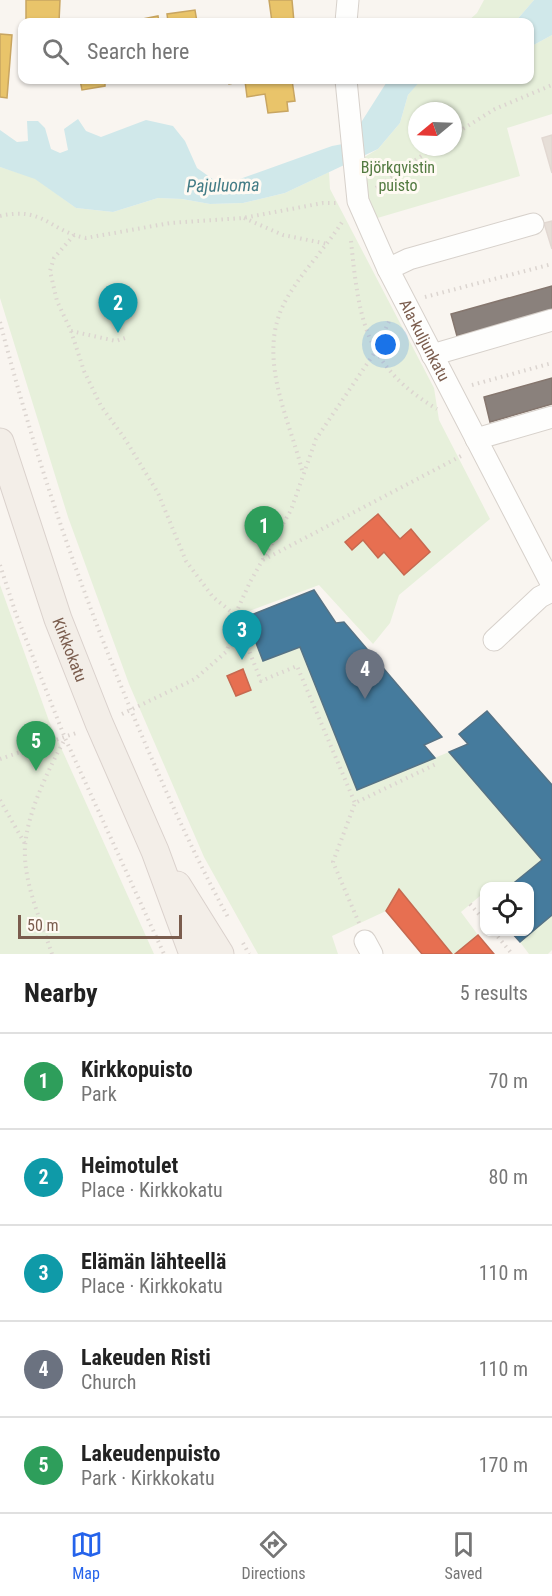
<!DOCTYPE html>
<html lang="en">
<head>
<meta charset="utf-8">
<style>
  body { margin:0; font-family:"Roboto Condensed",sans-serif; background:#f2f2f2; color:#222 }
  .controls { position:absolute; right:18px; bottom:18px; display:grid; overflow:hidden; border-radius:12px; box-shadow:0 2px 4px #0004 }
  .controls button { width:54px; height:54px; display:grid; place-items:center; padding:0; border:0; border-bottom:2px solid #e0e0e0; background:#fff; color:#222; font:30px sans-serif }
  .compass { position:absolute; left:408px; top:102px; width:54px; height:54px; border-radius:50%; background:#fff; box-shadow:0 2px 4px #0004; rotate:251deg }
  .scale { position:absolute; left:18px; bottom:15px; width:164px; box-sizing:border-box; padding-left:6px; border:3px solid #7a5c4d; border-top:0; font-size:16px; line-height:21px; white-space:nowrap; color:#7a5c4d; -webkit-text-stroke:4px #fffaf3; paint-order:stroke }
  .you { position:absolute; left:386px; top:345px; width:21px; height:21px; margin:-15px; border:4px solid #fff; border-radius:50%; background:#1a73e8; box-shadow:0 0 0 9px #1a73e833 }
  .badge { display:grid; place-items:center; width:39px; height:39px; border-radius:50%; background:#2563eb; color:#fff; font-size:20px; font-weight:700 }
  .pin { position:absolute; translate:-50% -50px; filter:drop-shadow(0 2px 3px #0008) }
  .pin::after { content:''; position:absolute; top:32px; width:21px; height:18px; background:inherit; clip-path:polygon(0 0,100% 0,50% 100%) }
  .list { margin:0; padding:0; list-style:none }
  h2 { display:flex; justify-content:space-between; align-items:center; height:78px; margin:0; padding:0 24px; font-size:26px }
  h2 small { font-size:20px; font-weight:400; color:#767676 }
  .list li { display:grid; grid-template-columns:39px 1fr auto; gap:18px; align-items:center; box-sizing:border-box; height:96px; padding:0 24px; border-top:2px solid #e0e0e0 }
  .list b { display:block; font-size:22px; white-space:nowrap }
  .list p { margin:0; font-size:20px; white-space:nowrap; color:#767676 }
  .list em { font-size:20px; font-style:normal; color:#767676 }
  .icon { flex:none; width:33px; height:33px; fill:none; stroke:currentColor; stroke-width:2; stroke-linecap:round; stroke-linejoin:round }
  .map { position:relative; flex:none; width:552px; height:954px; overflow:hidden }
  .search { position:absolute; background:#fff; box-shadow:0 2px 4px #0004; left:18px; right:18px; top:18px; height:66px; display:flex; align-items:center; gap:15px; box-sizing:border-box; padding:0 21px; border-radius:12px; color:#767676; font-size:22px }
  .sheet { height:558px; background:#fff }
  nav { display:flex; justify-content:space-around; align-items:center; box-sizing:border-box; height:84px; border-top:2px solid #e0e0e0; background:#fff; font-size:16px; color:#767676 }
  nav a { display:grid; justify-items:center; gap:3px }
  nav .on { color:#2563eb }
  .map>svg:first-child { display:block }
  .green { fill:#e7f0db; fill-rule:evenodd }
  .water { fill:#d0e8ea }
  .homes { fill:#e9c46a; stroke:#c8a561; stroke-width:1.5 }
  .shops { fill:#e76f51; stroke:#c66950; stroke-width:1.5 }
  .public { fill:#457b9d; stroke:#557285; stroke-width:1.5 }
  .industry { fill:#8a817c; stroke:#85766e; stroke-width:1.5 }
  .building { fill:#e6ded7; stroke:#e2d8d2; stroke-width:1.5 }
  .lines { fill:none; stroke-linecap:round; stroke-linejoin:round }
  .minor-casing { stroke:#d7d1cb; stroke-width:23 }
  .major-casing { stroke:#dad1cc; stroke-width:29 }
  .path { stroke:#dcd5d0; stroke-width:4; stroke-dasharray:1.5 4.5; stroke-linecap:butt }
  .minor { stroke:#fefefd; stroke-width:21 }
  .major { stroke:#f3eee8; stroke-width:27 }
  .labels { text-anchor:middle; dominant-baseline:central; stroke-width:6; stroke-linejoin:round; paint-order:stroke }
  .park-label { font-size:16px; fill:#537a41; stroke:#fffaf3 }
  .street-label { font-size:16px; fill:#7a5c4d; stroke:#fffaf3 }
  .water-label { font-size:18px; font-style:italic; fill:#437c86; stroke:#fffaf3 }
</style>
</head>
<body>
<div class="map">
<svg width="552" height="954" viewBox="0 0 552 954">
  <rect width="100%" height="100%" fill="#f9f5f0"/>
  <g class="green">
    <path d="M484 0H534L515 22H467L477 13Z"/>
    <path d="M552 35V114L507 128 520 176 374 219 358 161 378 149 400 123 408 95 420 80H530V47ZM417 111H453V147H417Z"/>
    <path d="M0 167 35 178 76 208 113 212 158 198 182 199 210 204 243 203 285 193 329 172 330 189 434 388 439 420 490 519 399 595 390 623 373 644 319 585 244 613 263 661 300 647 357 790 449 752 542 860 510 886H484V900L480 896 461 912 478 935 455 954H452L400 890 386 911 332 936 338 954H258L204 857 129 684 68 517 0 298Z"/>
    <path d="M0 585 49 721 154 954H0Z"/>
    <path d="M552 915V950L548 954H529L520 942Z"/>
  </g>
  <g class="water">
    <path d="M534 0H552V35L530 47V22H515Z"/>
    <path d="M388 80H421L408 95 400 123 378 149 285 193 243 203 210 204 182 199 158 198 113 212 76 208 35 179 0 167V130L17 142 28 141 27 121H38L45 128 51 149 60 153 68 150 64 129 78 119 86 131 101 137 146 120 173 126 185 141 197 168 214 180H237L332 146 348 143Z"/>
  </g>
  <g class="homes">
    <path d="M26 0H60L59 22H26Z"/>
    <path d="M269 0H292L294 22H272Z"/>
    <path d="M195 10 197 22H168L167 14Z"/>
    <path d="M158 16 159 22H137V20Z"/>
    <path d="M0 34 12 35 7 98 0 97Z"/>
    <path d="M80 80H105V86L82 90Z"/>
    <path d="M228 80H292L295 101 287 102 288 111 268 113 265 94 247 97 245 81 229 84Z"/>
  </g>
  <g class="shops">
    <path d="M378 514 400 539 411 529 430 552 404 575 384 552 378 558 363 540 352 550 345 542Z"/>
    <path d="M243 669 251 690 236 696 227 676Z"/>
    <path d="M399 889 452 954H422L386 911Z"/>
    <path d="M478 935 494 954H455Z"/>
  </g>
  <g class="public">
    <path d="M314 590 336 623 344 622 442 737 424 745 435 758 357 790 300 647 263 661 246 617Z"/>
    <path d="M487 711 552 785V915L520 942 511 932H530V886H510L542 860 449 752 468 744 459 734Z"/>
  </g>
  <g class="industry">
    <path d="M552 286V310L457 336 451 314Z"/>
    <path d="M552 378V404L490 422 484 397Z"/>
  </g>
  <g class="building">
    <path d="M552 135V173L542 138Z"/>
    <path d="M552 221V249L544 223Z"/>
  </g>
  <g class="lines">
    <g class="minor-casing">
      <g id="minor">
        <path d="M346 22 348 0"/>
        <path id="s1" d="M346 80 358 201 388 269 552 585"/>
        <path d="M388 269 409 259 533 224"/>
        <path d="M432 355 552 320"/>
        <path d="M476 439 552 417"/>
        <path d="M494 640 540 597 552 591"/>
        <path d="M365 941 372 954"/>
      </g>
    </g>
    <g class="major-casing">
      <g id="major">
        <path id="s2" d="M0 442 58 619 99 723 155 851 193 954"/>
        <path d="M177 885 220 954"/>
      </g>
    </g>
    <g class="path">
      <path d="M453 135 495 109 552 85"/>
      <path d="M376 188 434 147"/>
      <path d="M0 216C44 206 49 231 86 238L170 223 243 218 323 203H338"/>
      <path d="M244 218 283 235 328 244"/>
      <path d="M74 235 54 258 50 271 57 301 71 331 84 371 101 406 125 439 158 493 186 561 213 597 235 615 261 681 297 666 355 803"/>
      <path d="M351 241C359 320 365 366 437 409"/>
      <path d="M425 297 552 264"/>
      <path d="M0 322C38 468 85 604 145 743 171 803 197 861 229 919"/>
      <path d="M71 331 116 341 125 338"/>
      <path d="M472 385 552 363"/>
      <path d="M302 470C287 412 253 350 290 293 306 267 328 245 344 219"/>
      <path d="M263 560 463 455"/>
      <path d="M0 565 16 614 65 738 164 954"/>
      <path d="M122 714 195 679 226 652 233 635 235 615 250 582 291 510 316 439 375 352 390 319"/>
      <path d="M0 759 79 732"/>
      <path d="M0 800 25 844"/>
      <path d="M470 904 484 920"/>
      <path d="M359 923 333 862 355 803 436 764"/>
      <path d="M494 932 512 954"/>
      <path d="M243 943 249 954"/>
      <path d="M52 954C41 921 23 882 25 847 27 813 49 768 65 739"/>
    </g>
    <use href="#minor" class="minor"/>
    <use href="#major" class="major"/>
  </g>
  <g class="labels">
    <g class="park-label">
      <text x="398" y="167">Björkqvistin<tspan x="398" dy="18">puisto</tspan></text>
    </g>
    <g class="street-label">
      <text stroke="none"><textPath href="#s1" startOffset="276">Ala-kuljunkatu</textPath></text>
      <text stroke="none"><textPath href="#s2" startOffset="219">Kirkkokatu</textPath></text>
    </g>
    <g class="water-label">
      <text transform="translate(223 185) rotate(-1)">Pajuluoma</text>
    </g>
  </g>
</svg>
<div class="controls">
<button><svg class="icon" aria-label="locate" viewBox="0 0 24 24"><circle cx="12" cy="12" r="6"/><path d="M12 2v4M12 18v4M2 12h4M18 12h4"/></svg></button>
</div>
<svg class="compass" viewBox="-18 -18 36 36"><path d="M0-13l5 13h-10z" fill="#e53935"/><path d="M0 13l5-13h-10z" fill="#767676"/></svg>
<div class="scale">50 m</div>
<div class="you"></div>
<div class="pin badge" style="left:264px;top:556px;background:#2e9e5b">1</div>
<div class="pin badge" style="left:118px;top:333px;background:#0f9aa8">2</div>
<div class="pin badge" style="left:242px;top:660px;background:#0f9aa8">3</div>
<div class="pin badge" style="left:365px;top:699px;background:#6b7280">4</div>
<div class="pin badge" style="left:36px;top:771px;background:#2e9e5b">5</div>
<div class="search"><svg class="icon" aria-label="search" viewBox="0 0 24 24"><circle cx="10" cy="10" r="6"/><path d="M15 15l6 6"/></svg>Search here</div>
</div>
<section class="sheet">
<h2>Nearby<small>5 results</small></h2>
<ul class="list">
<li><span class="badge" style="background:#2e9e5b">1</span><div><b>Kirkkopuisto</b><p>Park</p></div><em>70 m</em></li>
<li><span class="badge" style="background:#0f9aa8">2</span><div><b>Heimotulet</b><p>Place · Kirkkokatu</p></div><em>80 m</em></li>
<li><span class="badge" style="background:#0f9aa8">3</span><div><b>Elämän lähteellä</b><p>Place · Kirkkokatu</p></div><em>110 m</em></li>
<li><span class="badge" style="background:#6b7280">4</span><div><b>Lakeuden Risti</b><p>Church</p></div><em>110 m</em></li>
<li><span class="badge" style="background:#2e9e5b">5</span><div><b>Lakeudenpuisto</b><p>Park · Kirkkokatu</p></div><em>170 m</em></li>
</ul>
</section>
<nav>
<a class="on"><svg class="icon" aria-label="map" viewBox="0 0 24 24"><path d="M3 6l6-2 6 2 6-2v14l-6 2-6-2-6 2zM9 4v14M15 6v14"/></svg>Map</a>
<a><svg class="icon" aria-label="directions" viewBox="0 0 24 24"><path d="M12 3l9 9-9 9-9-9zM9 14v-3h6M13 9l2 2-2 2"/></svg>Directions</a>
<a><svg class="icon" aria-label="saved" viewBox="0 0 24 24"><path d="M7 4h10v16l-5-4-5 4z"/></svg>Saved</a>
</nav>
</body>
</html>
